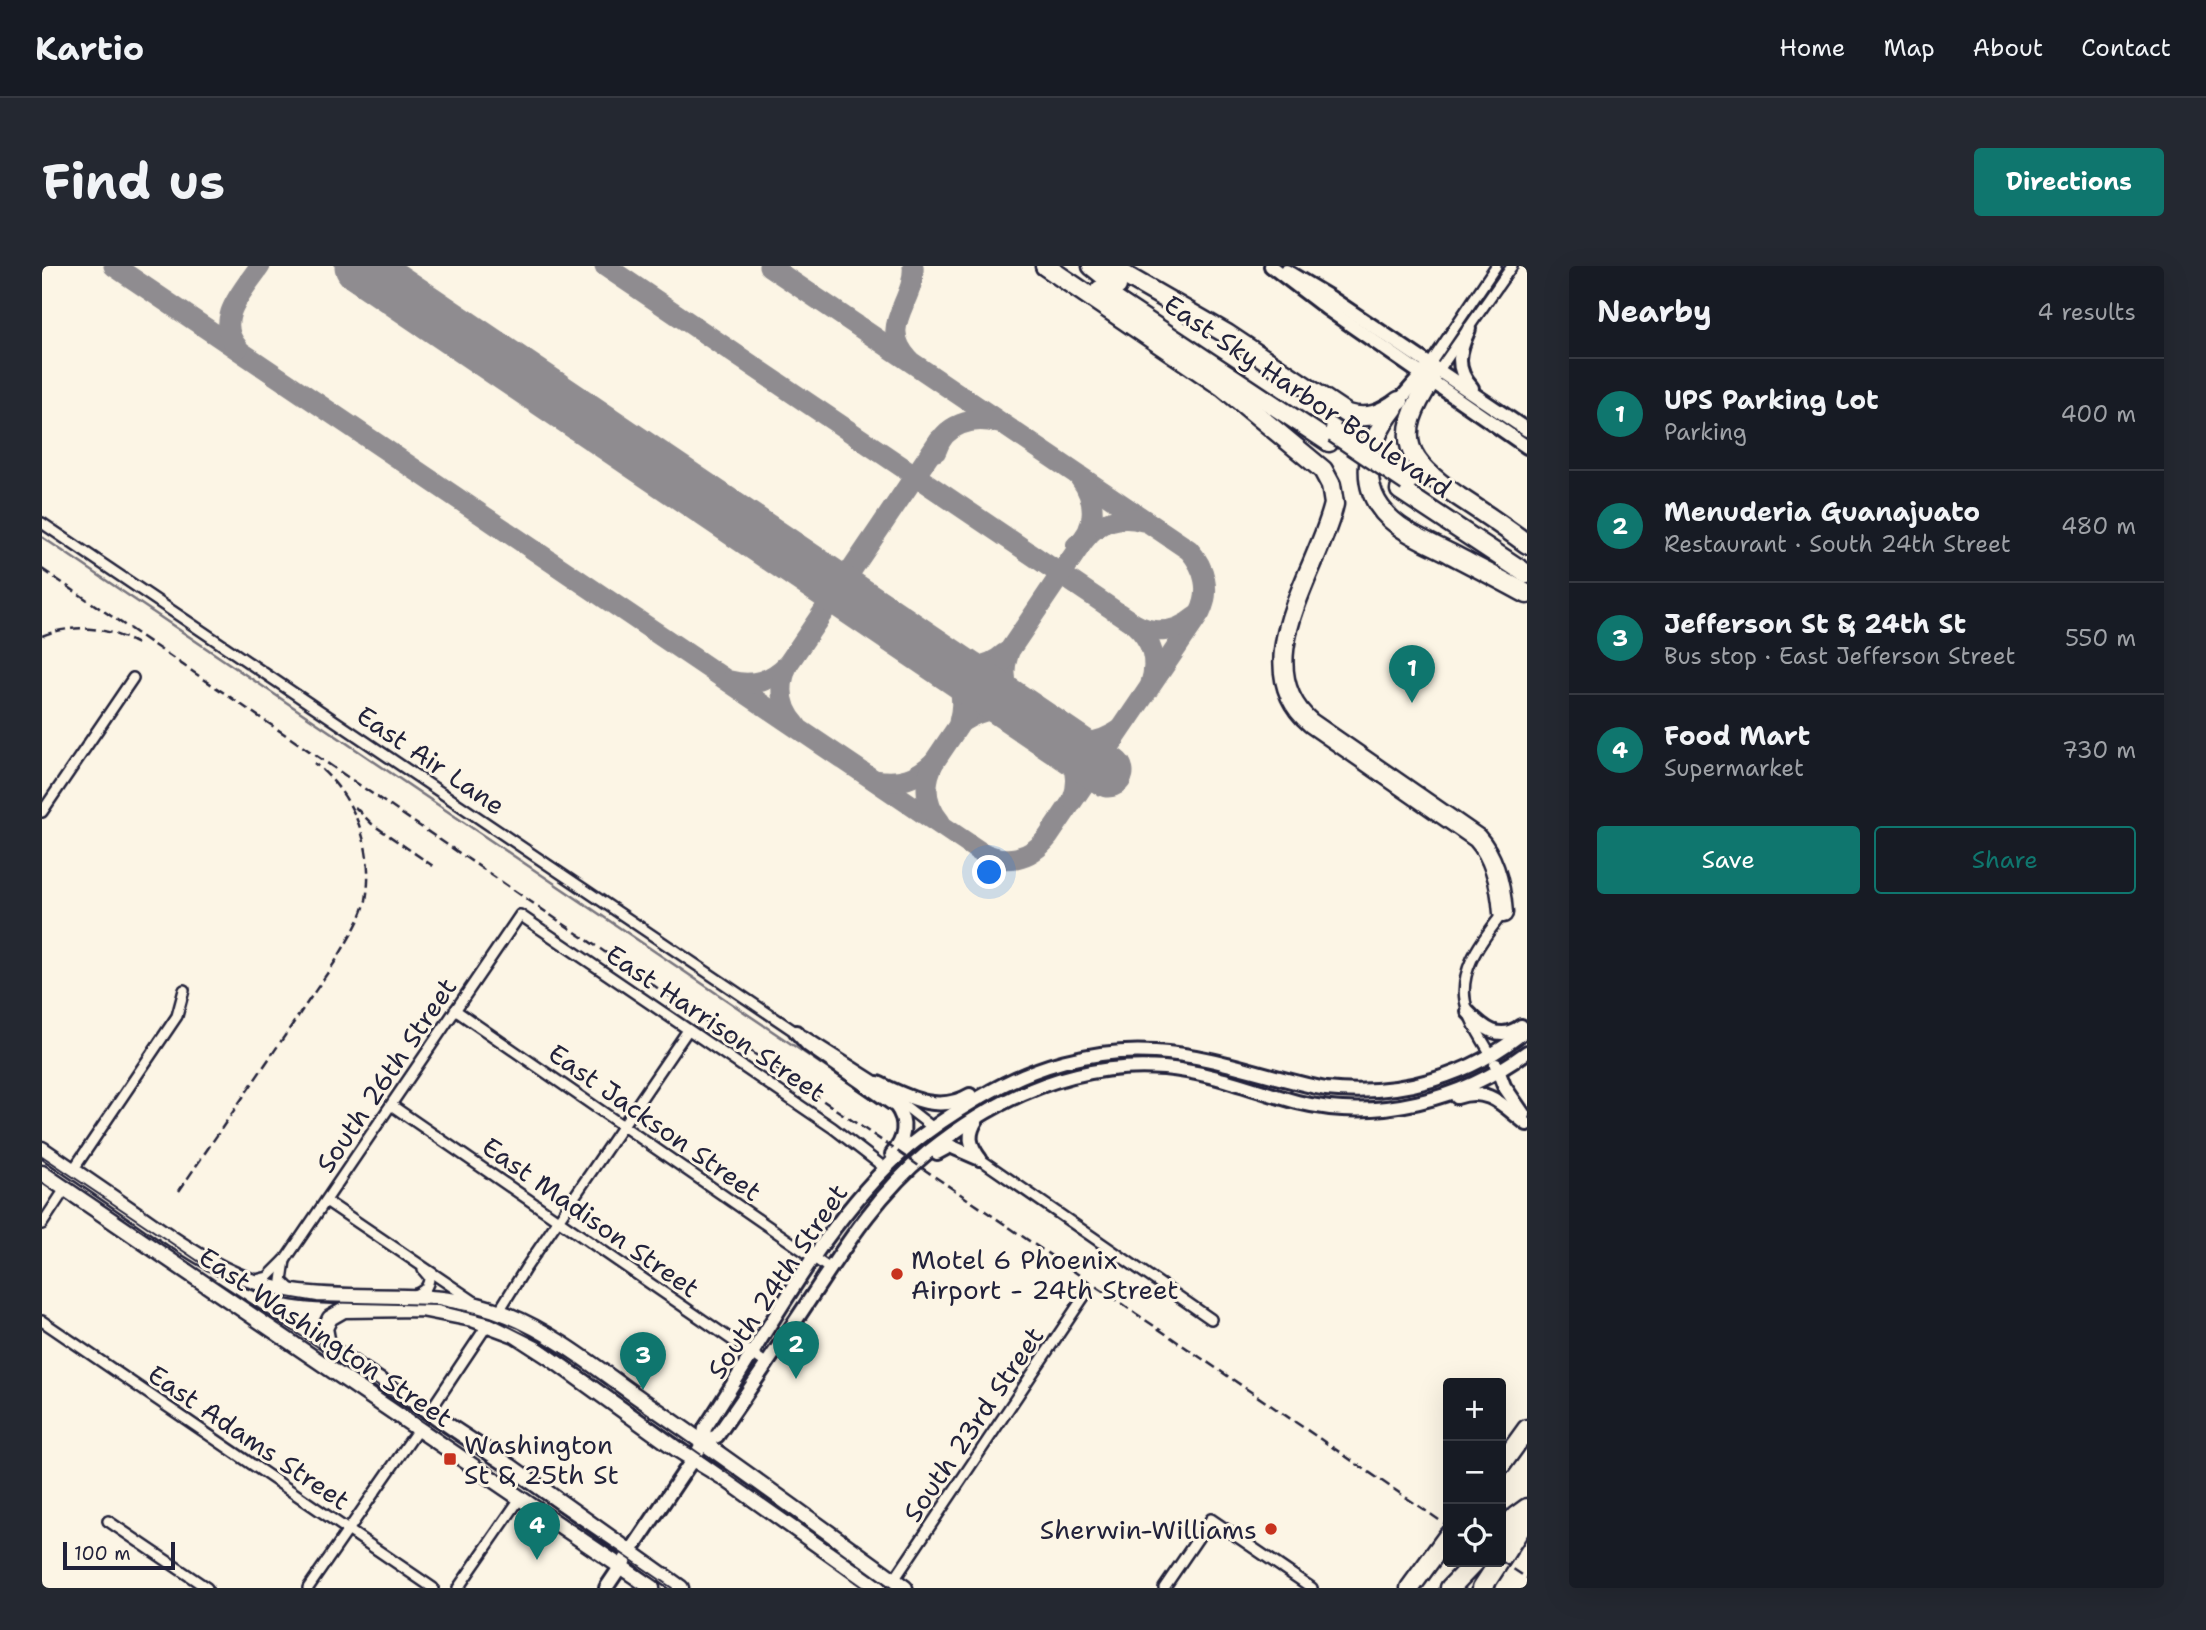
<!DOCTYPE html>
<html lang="en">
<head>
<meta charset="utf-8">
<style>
  body { margin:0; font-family:"Shantell Sans",sans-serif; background:#242831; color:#f1f3f6 }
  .controls { position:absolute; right:21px; bottom:21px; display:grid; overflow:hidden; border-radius:7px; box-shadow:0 7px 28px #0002 }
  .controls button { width:63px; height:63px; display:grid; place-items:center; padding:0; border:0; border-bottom:2px solid #363941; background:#171b24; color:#f1f3f6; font:35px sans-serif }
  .scale { position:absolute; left:21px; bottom:18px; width:112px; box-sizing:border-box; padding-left:7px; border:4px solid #22223b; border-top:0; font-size:19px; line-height:24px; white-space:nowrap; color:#22223b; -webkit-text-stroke:5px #fcf5e5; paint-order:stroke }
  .you { position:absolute; left:948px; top:607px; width:24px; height:24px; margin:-18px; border:5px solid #fff; border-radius:50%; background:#1a73e8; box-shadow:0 0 0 10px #1a73e833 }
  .badge { display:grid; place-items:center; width:46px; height:46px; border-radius:50%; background:#0f766e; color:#fff; font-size:23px; font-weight:700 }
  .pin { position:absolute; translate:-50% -58px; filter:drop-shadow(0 2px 4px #0008) }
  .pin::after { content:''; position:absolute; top:37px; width:24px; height:21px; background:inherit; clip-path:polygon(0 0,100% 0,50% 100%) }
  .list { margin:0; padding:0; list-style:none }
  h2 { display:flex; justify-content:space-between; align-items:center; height:91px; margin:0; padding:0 28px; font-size:30px }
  h2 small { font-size:23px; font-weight:400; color:#9ea1a6 }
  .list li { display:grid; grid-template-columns:46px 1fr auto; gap:21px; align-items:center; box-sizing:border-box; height:112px; padding:0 28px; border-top:2px solid #363941 }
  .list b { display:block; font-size:26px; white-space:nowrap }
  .list p { margin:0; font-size:23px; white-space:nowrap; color:#9ea1a6 }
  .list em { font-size:23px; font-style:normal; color:#9ea1a6 }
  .actions { display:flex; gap:14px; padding:21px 28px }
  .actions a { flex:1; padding:16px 0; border:2px solid #0f766e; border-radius:7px; text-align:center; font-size:24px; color:#0f766e }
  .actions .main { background:#0f766e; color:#fff }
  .icon { flex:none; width:38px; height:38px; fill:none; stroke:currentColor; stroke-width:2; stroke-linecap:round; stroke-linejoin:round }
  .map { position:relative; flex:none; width:1485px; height:1322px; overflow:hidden; border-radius:7px }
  header { display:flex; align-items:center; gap:42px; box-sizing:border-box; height:98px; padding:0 35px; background:#171b24; border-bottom:2px solid #363941 }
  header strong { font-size:33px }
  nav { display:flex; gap:38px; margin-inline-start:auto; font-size:24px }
  .intro { display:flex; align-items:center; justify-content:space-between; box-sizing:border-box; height:168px; padding:0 42px }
  h1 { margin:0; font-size:49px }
  .button { padding:18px 32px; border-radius:7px; background:#0f766e; color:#fff; font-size:24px; font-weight:700 }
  main { display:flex; gap:42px; padding:0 42px }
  aside { flex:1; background:#171b24; border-radius:7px; box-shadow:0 7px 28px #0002 }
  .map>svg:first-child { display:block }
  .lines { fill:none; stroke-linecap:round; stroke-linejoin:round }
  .stream { stroke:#78757e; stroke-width:2.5 }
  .taxiway { stroke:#8f8c90; stroke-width:21 }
  .runway { stroke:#8f8c90; stroke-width:51 }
  .street-casing { stroke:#22223b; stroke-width:14 }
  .secondary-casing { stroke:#22223b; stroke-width:18 }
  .primary-casing { stroke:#22223b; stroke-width:19 }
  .highway-casing { stroke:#22223b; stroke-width:23 }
  .street { stroke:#fcf5e5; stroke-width:9 }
  .secondary { stroke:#fcf5e5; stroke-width:12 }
  .primary { stroke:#fcf5e5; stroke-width:14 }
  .highway { stroke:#fcf5e5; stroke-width:18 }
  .tram { stroke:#22223b; stroke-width:2 }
  .rail { stroke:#22223b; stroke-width:2.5; stroke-dasharray:10 5; stroke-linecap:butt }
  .highway-bridge-casing { stroke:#22223b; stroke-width:23; stroke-linecap:butt }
  .highway-bridge { stroke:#fcf5e5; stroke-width:18 }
  .poi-dot { fill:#c8321e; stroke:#fcf5e5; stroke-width:2.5 }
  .labels { text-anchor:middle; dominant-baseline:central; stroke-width:6; stroke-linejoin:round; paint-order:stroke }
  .street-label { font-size:26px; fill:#22223b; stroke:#fcf5e5 }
  .poi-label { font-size:26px; fill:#22223b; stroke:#fcf5e5; text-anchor:start }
</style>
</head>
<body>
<header>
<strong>Kartio</strong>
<nav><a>Home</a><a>Map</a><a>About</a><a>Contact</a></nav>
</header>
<div class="intro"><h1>Find us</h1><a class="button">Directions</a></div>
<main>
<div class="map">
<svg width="1485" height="1322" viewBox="0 0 1485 1322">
  <rect width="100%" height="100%" fill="#fcf5e5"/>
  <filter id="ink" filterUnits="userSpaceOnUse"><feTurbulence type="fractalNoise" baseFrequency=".0143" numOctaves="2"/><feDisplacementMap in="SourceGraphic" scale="14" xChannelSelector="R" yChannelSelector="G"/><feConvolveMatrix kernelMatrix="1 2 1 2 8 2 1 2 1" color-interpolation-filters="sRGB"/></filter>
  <g filter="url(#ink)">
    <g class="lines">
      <path class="stream" d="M0 271 847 844"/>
      <g class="taxiway">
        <path d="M72 0 937 585C963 599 988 594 1006 571L1158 347C1169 325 1163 302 1147 284L727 0"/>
        <path d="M563 0 1091 357C1112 369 1134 367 1153 351"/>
        <path d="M196 82C171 54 202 24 218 0"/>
        <path d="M867 94C834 59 874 36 871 0"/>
        <path d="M894 185C902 158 931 150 956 157"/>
        <path d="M1043 273C1057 254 1079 249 1101 255"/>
        <path d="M1034 280C1056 262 1054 233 1038 212"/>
        <path d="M1092 358C1110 374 1116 395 1109 417"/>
        <path d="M966 389C958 412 966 432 982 449"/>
        <path d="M899 392C921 403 943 405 963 387"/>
        <path d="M900 394C918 413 924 430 917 456"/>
        <path d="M688 415C712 421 729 415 746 398"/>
        <path d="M921 455C941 442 960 440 982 449"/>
        <path d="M754 459C738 441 736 420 746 398L898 173"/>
        <path d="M1009 467C1029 485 1041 506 1031 533"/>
        <path d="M1013 469C1037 480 1056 479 1078 464"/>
        <path d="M833 514C858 518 874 513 892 496"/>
        <path d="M898 556C883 538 881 517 892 496L1044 271"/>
      </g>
      <path class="runway" d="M318 0 1066 506"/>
      <g class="street-casing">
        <g id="street">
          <path d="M1388 98 1454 0"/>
          <path d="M1397 104 1470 0"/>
          <path d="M0 257 758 769"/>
          <path d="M0 546 91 412"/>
          <path d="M413 744 788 1003"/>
          <path d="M762 770 839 819"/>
          <path d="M1449 789C1441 774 1431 761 1426 745 1412 708 1440 674 1461 647"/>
          <path d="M849 829 890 861"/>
          <path d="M349 839 725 1098"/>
          <path d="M938 893 1169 1053"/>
          <path d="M31 904 135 750 142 724"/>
          <path d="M284 935 433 1036"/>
          <path d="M0 958 23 923"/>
          <path d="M243 994 240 1015 250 1025"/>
          <path d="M214 1014 226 1011 244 993 478 649 791 862 844 903"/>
          <path d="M372 1029C381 1025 387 1022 387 1011L381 1004"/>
          <path d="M457 1045 483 1003 646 764"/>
          <path d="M0 1055 391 1322"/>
          <path d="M386 1148 446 1058"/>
          <path d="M66 1255 165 1322"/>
          <path d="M852 1314 1045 1026"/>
          <path d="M266 1322 377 1162"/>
          <path d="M416 1322 479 1231"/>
          <path d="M1122 1322 1169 1253 1270 1322"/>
        </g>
      </g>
      <g class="secondary-casing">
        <g id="secondary">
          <path d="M1229 0 1284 42 1485 181"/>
          <path d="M1244 5 1289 32 1485 164"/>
          <path d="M1427 63C1417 85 1412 102 1430 122"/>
          <path d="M1357 135 1384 104"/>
          <path d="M1426 746C1441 762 1458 776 1479 760"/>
          <path d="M754 766 766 779 854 840C866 856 863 874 850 888"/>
          <path d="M1454 799 1462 820 1482 849"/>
          <path d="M836 817C866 831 896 848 928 829"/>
          <path d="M1415 831C1447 820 1462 841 1485 858"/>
          <path d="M935 853C925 869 927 878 938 893"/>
          <path d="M895 887 908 880 938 893"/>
          <path d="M661 1176 675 1170C705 1127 735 1083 764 1039 800 985 834 929 885 887 953 832 1033 795 1122 802 1168 806 1211 824 1255 836 1335 856 1420 834 1485 786"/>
          <path d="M564 1322 655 1187 661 1176 663 1162C726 1067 781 955 867 880 889 862 913 846 937 832 990 800 1051 782 1113 786 1172 789 1226 812 1284 823 1356 831 1429 811 1485 763"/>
        </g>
      </g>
      <g class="primary-casing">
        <g id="primary">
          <path d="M0 883C32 905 64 927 96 949 144 983 192 1017 251 1026 324 1037 396 1020 466 1049 515 1069 557 1104 600 1134 689 1195 776 1259 863 1322"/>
          <path d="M0 907 610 1322"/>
          <path d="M639 1322 468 1200 294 1086 286 1078 283 1062 288 1052 302 1044 379 1043 430 1053 473 1069 507 1091 636 1184 682 1212 836 1322"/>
        </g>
      </g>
      <g class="highway-casing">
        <g id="highway">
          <path d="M1003 0 1181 121 1281 204 1289 219 1292 238C1278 302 1201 399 1269 457L1435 572C1453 592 1459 620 1461 647"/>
          <path d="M1050 0 1075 20"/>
          <path d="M1067 0 1185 68 1305 148C1326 154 1340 148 1357 135"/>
          <path d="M1058 24 1287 176"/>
          <path d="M1389 115C1350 173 1364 194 1417 231 1440 246 1463 261 1485 278"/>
          <path d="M1352 142C1323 179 1312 227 1357 260 1372 271 1392 279 1409 288 1434 301 1460 314 1485 328"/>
          <path d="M1358 224 1485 308"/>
          <path d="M1459 1199 1485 1163"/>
          <path d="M1459 1267 1474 1250 1485 1242"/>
          <path d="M1459 1293 1485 1252"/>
          <path d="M1368 1322 1406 1270"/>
          <path d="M1408 1322 1433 1296"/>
          <path d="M1440 1322 1457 1296"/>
        </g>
      </g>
      <use href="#street" class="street"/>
      <use href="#secondary" class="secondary"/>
      <use href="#primary" class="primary"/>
      <use href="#highway" class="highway"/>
      <g class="tram">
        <path d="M0 890 162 999 202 1020 222 1027 275 1036 396 1039 450 1052 500 1077 849 1322"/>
        <path d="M176 1016 330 1116 630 1322"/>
      </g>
      <g class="rail">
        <path d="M0 303 1406 1260"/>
        <path d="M0 370C32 357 64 361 95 378"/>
        <path d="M313 541 330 558 391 600"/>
        <path d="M137 925 295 693C305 675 319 655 324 634 333 583 313 529 272 497"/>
        <path d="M1459 1295 1485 1312"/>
      </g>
      <g class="highway-bridge-casing">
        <path id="highway-bridge" d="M1292 167 1365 216"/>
      </g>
      <use href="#highway-bridge" class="highway-bridge"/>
    </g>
  </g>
  <g class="poi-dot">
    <circle cx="855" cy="1008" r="7"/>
    <rect x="401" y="1186" width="14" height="14" rx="3.5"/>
    <circle cx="1229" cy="1263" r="7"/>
  </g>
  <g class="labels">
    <g class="street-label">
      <text transform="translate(1266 130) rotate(34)">East Sky Harbor Boulevard</text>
      <text transform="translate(389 494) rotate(34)">East Air Lane</text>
      <text transform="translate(674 757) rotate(34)">East Harrison Street</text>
      <text transform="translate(344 809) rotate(-56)">South 26th Street</text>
      <text transform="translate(613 856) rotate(35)">East Jackson Street</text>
      <text transform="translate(549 951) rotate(35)">East Madison Street</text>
      <text transform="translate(735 1015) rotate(-56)">South 24th Street</text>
      <text transform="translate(284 1071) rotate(34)">East Washington Street</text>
      <text transform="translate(931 1158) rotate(-56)">South 23rd Street</text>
      <text transform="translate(207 1171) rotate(34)">East Adams Street</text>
    </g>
    <g class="poi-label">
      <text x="869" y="993">Motel 6 Phoenix<tspan x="869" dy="30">Airport - 24th Street</tspan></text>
      <text x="422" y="1178">Washington<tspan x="422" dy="30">St &amp; 25th St</tspan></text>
      <text x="1215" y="1263" text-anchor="end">Sherwin-Williams</text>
    </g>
  </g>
</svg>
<div class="controls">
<button>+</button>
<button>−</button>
<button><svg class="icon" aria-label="locate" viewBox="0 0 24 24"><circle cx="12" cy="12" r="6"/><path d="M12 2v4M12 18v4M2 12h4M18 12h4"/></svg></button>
</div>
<div class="scale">100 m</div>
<div class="you"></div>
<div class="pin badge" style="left:1370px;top:437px">1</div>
<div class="pin badge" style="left:754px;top:1113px">2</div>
<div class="pin badge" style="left:601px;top:1124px">3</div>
<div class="pin badge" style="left:495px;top:1294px">4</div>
</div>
<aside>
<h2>Nearby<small>4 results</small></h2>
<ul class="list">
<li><span class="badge">1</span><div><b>UPS Parking Lot</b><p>Parking</p></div><em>400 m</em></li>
<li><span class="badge">2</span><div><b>Menuderia Guanajuato</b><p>Restaurant · South 24th Street</p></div><em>480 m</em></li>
<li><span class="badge">3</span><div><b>Jefferson St &amp; 24th St</b><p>Bus stop · East Jefferson Street</p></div><em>550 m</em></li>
<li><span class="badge">4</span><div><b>Food Mart</b><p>Supermarket</p></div><em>730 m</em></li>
</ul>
<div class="actions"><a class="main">Save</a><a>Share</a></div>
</aside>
</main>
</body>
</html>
